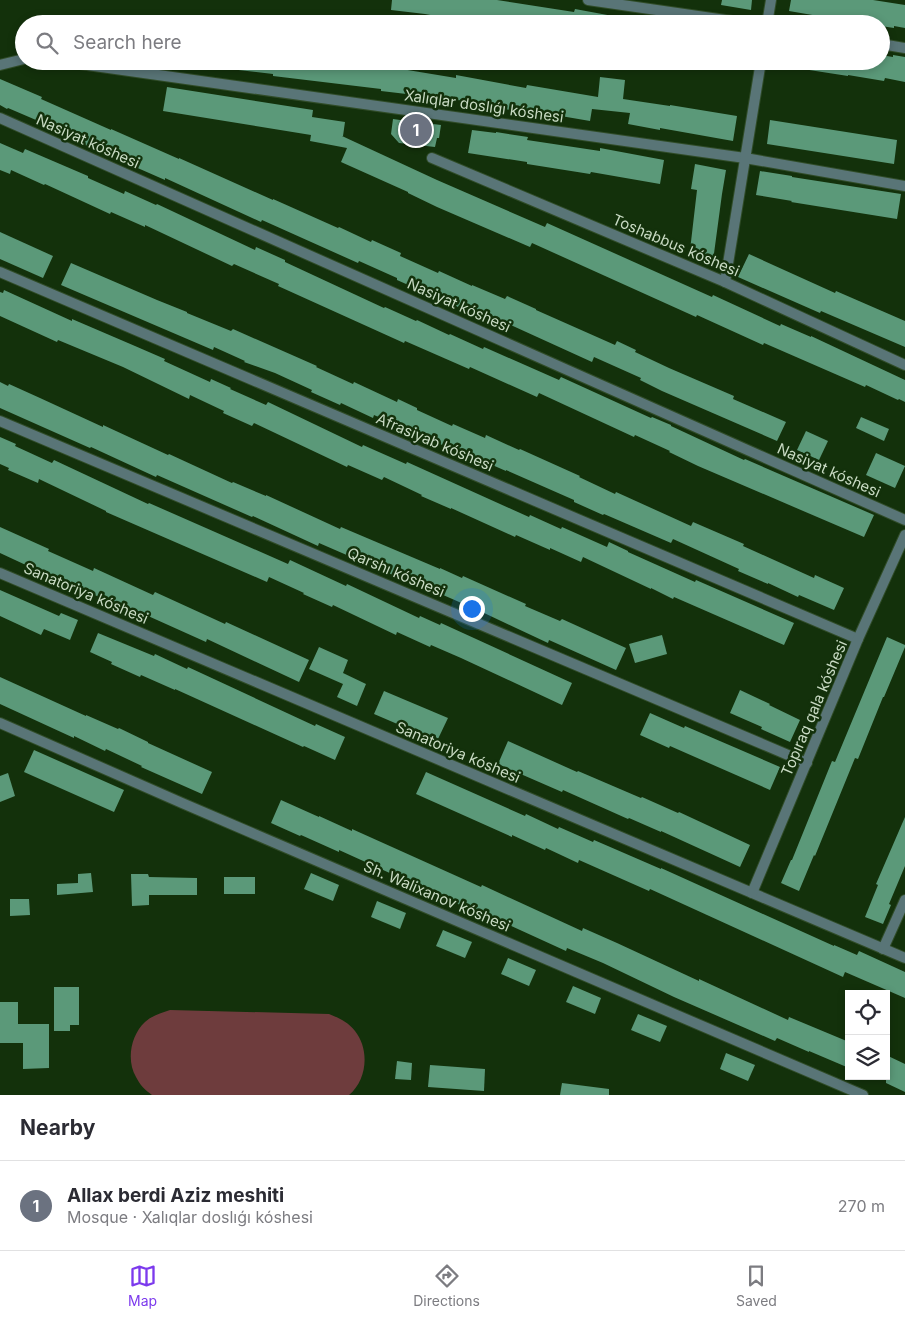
<!DOCTYPE html>
<html lang="en">
<head>
<meta charset="utf-8">
<style>
  body { margin:0; font-family:Inter,sans-serif; background:#f7f7f7; color:#2b2b33 }
  .controls { position:absolute; right:15px; bottom:15px; display:grid; overflow:hidden; border-radius:0px; box-shadow:0 2px 8px #0003 }
  .controls button { width:45px; height:45px; display:grid; place-items:center; padding:0; border:0; border-bottom:1px solid #e1e1e2; background:#fff; color:#2b2b33; font:25px sans-serif }
  .you { position:absolute; left:471px; top:608px; width:18px; height:18px; margin:-12px; border:4px solid #fff; border-radius:50%; background:#1a73e8; box-shadow:0 0 0 8px #1a73e833 }
  .badge { display:grid; place-items:center; width:32px; height:32px; border-radius:50%; background:#7c3aed; color:#fff; font-size:16px; font-weight:700 }
  .pin { position:absolute; translate:-50% -50%; border:2px solid #fff; box-shadow:0 1px 5px #0006 }
  .list { margin:0; padding:0; list-style:none }
  h2 { display:flex; justify-content:space-between; align-items:center; height:65px; margin:0; padding:0 20px; font-size:21px }
  h2 small { font-size:16px; font-weight:400; color:#7c7c81 }
  .list li { display:grid; grid-template-columns:32px 1fr auto; gap:15px; align-items:center; box-sizing:border-box; height:90px; padding:0 20px; border-top:1px solid #e1e1e2 }
  .list b { display:block; font-size:19px; white-space:nowrap }
  .list p { margin:0; font-size:16px; white-space:nowrap; color:#7c7c81 }
  .list em { font-size:16px; font-style:normal; color:#7c7c81 }
  .icon { flex:none; width:28px; height:28px; fill:none; stroke:currentColor; stroke-width:2; stroke-linecap:round; stroke-linejoin:round }
  .map { position:relative; flex:none; width:905px; height:1095px; overflow:hidden }
  .search { position:absolute; background:#fff; box-shadow:0 2px 8px #0003; left:15px; right:15px; top:15px; height:55px; display:flex; align-items:center; gap:12px; box-sizing:border-box; padding:0 18px; border-radius:28px; color:#7c7c81; font-size:19px }
  .sheet { height:155px; background:#fff }
  nav { display:flex; justify-content:space-around; align-items:center; box-sizing:border-box; height:70px; border-top:1px solid #e1e1e2; background:#fff; font-size:14px; color:#7c7c81 }
  nav a { display:grid; justify-items:center; gap:2px }
  nav .on { color:#7c3aed }
  .map>svg:first-child { display:block }
  .green { fill:#6e3c3d }
  .building { fill:#5b9979 }
  .lines { fill:none; stroke-linecap:round; stroke-linejoin:round }
  .minor-casing { stroke:#304c28; stroke-width:12 }
  .minor { stroke:#597577; stroke-width:10 }
  .labels { text-anchor:middle; dominant-baseline:central; stroke-width:5; stroke-linejoin:round; paint-order:stroke }
  .street-label { font-size:15px; fill:#c8dac3; stroke:#13310b }
</style>
</head>
<body>
<div class="map">
<svg width="905" height="1095" viewBox="0 0 905 1095">
  <rect width="100%" height="100%" fill="#13310b"/>
  <path class="green" d="M170 1010 329 1014C339 1018 348 1022 355 1031 370 1050 367 1080 349 1095H152C145 1090 140 1085 136 1077 126 1060 131 1035 145 1022 153 1015 161 1013 170 1010Z"/>
  <g class="building">
    <path d="M392 0H497L574 12 575 9 629 19V24H493L457 18V20L425 14 391 10Z"/>
    <path d="M722 0H752L751 10 721 5Z"/>
    <path d="M791 0H873L905 5V28L894 26V28L881 26V24H865L789 11Z"/>
    <path d="M881 55 893 57V55L905 57V82L885 78 884 81 848 75V76L790 67V61H881Z"/>
    <path d="M221 61H353L456 78V75L526 88 527 85 598 97 600 77 625 80 623 99 670 106V105L737 116 733 141 660 128V130L628 124 630 113 592 109 590 121 520 109V112L447 98V101L415 95 381 91V89L273 76V74L221 68Z"/>
    <path d="M0 79 42 97 41 99 111 130V129L179 159V158L273 200V199L338 228 339 227 371 242 372 240 401 253 400 256 438 273 439 271 472 286V285L505 299 507 296 536 309V310L615 345 617 341 636 350 635 352 669 368 734 396 733 399 786 422 777 441 662 391 640 380 641 378 594 357 592 362 493 317 491 320 459 305 458 307 397 280V278L359 261 358 263 262 220 261 222 165 178V180L35 123 36 120 8 108 7 109 0 105Z"/>
    <path d="M167 87 313 110 312 117 345 122 343 136H342L437 180 545 227 547 223 712 297 713 295 780 326 781 324 811 337V336L905 380V402L899 399 898 400 866 385 865 387 764 343 763 345 697 315 696 317 532 243 530 247 437 207 408 193V192L341 162 347 148 310 141 311 135 163 111Z"/>
    <path d="M408 117 417 119V122L441 125 439 138H437L435 147 399 143 391 134 393 119 407 121Z"/>
    <path d="M770 120 897 140 894 164 767 144Z"/>
    <path d="M472 130 496 133V132L528 137 527 140 600 151V148L664 160 660 184 591 172 590 174 527 164V162L468 153Z"/>
    <path d="M0 143 23 153 25 149 88 176V178L124 194 125 191 156 205 157 204 255 250 256 247 285 260V262L384 308 385 307 416 321 417 320 449 335 450 334 483 349 484 347 559 380 561 377 651 418 652 417 671 425V426L744 460 745 459 874 515 864 537 698 466 669 452 670 451 635 435 634 437 539 393 537 397 470 367 469 369 405 341 404 343 278 286 279 284 234 264 232 266 145 225V227L111 212 110 214 45 184 44 185 11 170 10 174 0 170Z"/>
    <path d="M695 164 726 170 722 194 713 261 689 259 697 190 691 189Z"/>
    <path d="M760 171 792 176V177L901 194 897 219 791 202 792 201 756 195Z"/>
    <path d="M0 232 53 256 43 278 0 259Z"/>
    <path d="M749 254 835 293 836 291 905 321V347L821 311 820 313 738 277Z"/>
    <path d="M71 263 157 300 187 312V313L231 331 233 329 317 366 316 367 353 384 354 382 397 402 398 399 417 408V410L452 426 453 424 485 438 486 435 519 450 520 449 580 476 579 477 615 494 616 492 691 526 693 522 744 544 743 546 814 578 815 575 844 588 834 610 799 595 798 597 768 583V584L738 571 739 569 673 539 671 543 604 514 603 515 574 502V500L506 470V471L474 457 473 459 440 444 439 447 409 433 410 431 374 415 373 418 341 403 340 405 311 392 312 390 275 373 244 362 245 361 214 347 213 350 61 285Z"/>
    <path d="M4 290 72 321V319L135 346 165 359 164 361 210 382 211 379 231 388 230 389 266 405 268 402 362 447 363 445 406 464 407 462 529 517 530 515 561 529 562 527 607 547 609 542 628 551V552L695 582 696 580 794 623 784 645 674 597 673 599 651 588V589L583 557 581 562 550 548V550L516 535 515 537 451 508V509L421 496 422 495 384 477 382 480 348 465 347 467 254 423 252 426 223 413 224 411 190 395 189 399 123 367 58 340 57 342 0 316V292L3 293Z"/>
    <path d="M0 382 8 386 9 384 40 398 103 427V425L168 455 169 454 232 483 233 482 266 496V495L340 529 341 527 440 569V568L462 578 463 576 526 604 525 606 560 621 562 619 626 648 616 670 549 640 548 643 482 612 418 584V586L319 543 318 546 253 516 252 517 157 475 156 477 91 447 90 448 0 408Z"/>
    <path d="M861 417 889 429 884 441 856 428Z"/>
    <path d="M806 431 828 441 819 460 797 450Z"/>
    <path d="M0 437 16 444 15 446 52 463 54 460 148 504 149 503 288 564 290 560 346 586 347 584 419 618 420 616 440 625 441 623 572 683 562 705 461 658 431 645 430 647 397 632 396 635 333 605 332 607 303 594 304 593 269 577 267 582 106 512V511L39 479 38 483 8 470 9 468 0 464Z"/>
    <path d="M876 453 905 466 895 488 866 475Z"/>
    <path d="M0 527 49 549 48 551 93 571 94 568 153 595 155 592 225 624 226 622 309 660 299 682 207 639 206 642 137 611 136 614 73 585 71 588 42 575 43 573 0 553Z"/>
    <path d="M0 590 59 616 61 613 78 620 70 640 44 629 41 635 0 616Z"/>
    <path d="M98 633 154 656 155 654 187 669 188 667 315 726 316 724 345 737 335 760 304 746 303 747 175 689V690L141 675 140 677 111 664 112 662 90 652Z"/>
    <path d="M662 635 667 654 635 663 629 644Z"/>
    <path d="M887 637 905 645V647L884 697H883L858 759 855 758 815 856 814 855 799 891 781 883 791 860H792L832 761 835 762Z"/>
    <path d="M319 647 348 660 343 673 366 684 357 706 337 697 343 684 309 669Z"/>
    <path d="M0 677 86 716V715L118 729 119 728 148 742V743L212 772 202 794 141 767 142 766 106 749 105 751 74 736V738L0 704Z"/>
    <path d="M740 690 770 704 769 705 800 720 790 742 761 729 762 727 730 713Z"/>
    <path d="M384 691 448 718 437 741 374 714Z"/>
    <path d="M650 713 684 728 685 726 780 767 770 790 670 746 669 748 640 735Z"/>
    <path d="M508 741 577 772 578 771 641 798 642 797 678 813 679 812 750 845 740 867 661 831V832L629 818 628 819 563 790 562 792 498 764Z"/>
    <path d="M34 750 124 790 114 812 24 772Z"/>
    <path d="M426 772 525 816 526 814 558 829 559 827 593 842 594 840 661 869V868L834 946V945L857 955 859 951 905 972V998L845 972 843 977 650 889 649 891 579 860 578 863 546 848 545 850 512 835V837L416 794Z"/>
    <path d="M8 773 15 796 0 802V776Z"/>
    <path d="M281 800 319 817V816L352 831V829L481 887 482 885 582 931 583 928 617 943 699 981V979L788 1020 789 1017 849 1042V1068L809 1051V1052L777 1038 775 1041 674 997 603 963 567 948 566 951 470 907 469 909 339 850V852L301 835 300 836 271 823Z"/>
    <path d="M905 817V866L889 904 891 905 883 924 865 917 878 885 876 884Z"/>
    <path d="M91 873 93 892 57 895V884L78 883V874Z"/>
    <path d="M311 873 339 885 333 901 304 889Z"/>
    <path d="M131 874H148L149 877 197 878V895H149V905L132 906Z"/>
    <rect x="224" y="877" width="31" height="17"/>
    <path d="M10 899H29L30 915 10 916Z"/>
    <path d="M377 901 406 913 400 929 371 917Z"/>
    <path d="M443 930 472 942 465 958 436 946Z"/>
    <path d="M508 958 536 970 529 986 501 974Z"/>
    <path d="M573 986 601 998 595 1014 566 1002Z"/>
    <path d="M54 987H79V1025H70V1031H54Z"/>
    <path d="M0 1002H18V1024H49V1068L23 1069V1043H0Z"/>
    <path d="M638 1014 667 1026 660 1042 631 1030Z"/>
    <path d="M726 1053 755 1065 748 1081 720 1069Z"/>
    <path d="M886 1055 905 1064V1092L886 1083Z"/>
    <path d="M397 1061 412 1063 411 1080 395 1079Z"/>
    <path d="M430 1065 485 1069 484 1091 428 1087Z"/>
    <path d="M562 1083 609 1089V1095H560Z"/>
  </g>
  <g class="lines">
    <g class="minor-casing">
      <g id="minor">
        <path d="M588 0 753 24"/>
        <path d="M767 24 771 0"/>
        <path d="M881 44 905 48"/>
        <path d="M59 61 745 158 905 186"/>
        <path d="M0 65 24 59"/>
        <path d="M0 118 905 520"/>
        <path d="M432 158 725 282 905 365"/>
        <path d="M0 272 858 639"/>
        <path d="M725 282 761 61"/>
        <path d="M0 421 807 763"/>
        <path d="M0 573 905 958"/>
        <path d="M0 723 182 803 863 1095"/>
        <path d="M752 893 858 639 905 535"/>
        <path d="M883 949 905 900"/>
      </g>
    </g>
    <use href="#minor" class="minor"/>
  </g>
  <g class="labels">
    <g class="street-label">
      <text transform="translate(484 106) rotate(8)">Xalıqlar doslıǵı kóshesi</text>
      <text transform="translate(88 141) rotate(24)">Nasiyat kóshesi</text>
      <text transform="translate(676 245) rotate(23)">Toshabbus kóshesi</text>
      <text transform="translate(459 305) rotate(24)">Nasiyat kóshesi</text>
      <text transform="translate(435 442) rotate(23)">Afrasiyab kóshesi</text>
      <text transform="translate(829 470) rotate(24)">Nasiyat kóshesi</text>
      <text transform="translate(396 572) rotate(23)">Qarshı kóshesi</text>
      <text transform="translate(86 593) rotate(23)">Sanatoriya kóshesi</text>
      <text transform="translate(814 708) rotate(-67)">Topıraq qala kóshesi</text>
      <text transform="translate(458 752) rotate(23)">Sanatoriya kóshesi</text>
      <text transform="translate(437 896) rotate(23)">Sh. Walixanov kóshesi</text>
    </g>
  </g>
</svg>
<div class="controls">
<button><svg class="icon" aria-label="locate" viewBox="0 0 24 24"><circle cx="12" cy="12" r="6"/><path d="M12 2v4M12 18v4M2 12h4M18 12h4"/></svg></button>
<button><svg class="icon" aria-label="layers" viewBox="0 0 24 24"><path d="M12 4l9 5-9 5-9-5zM3 14l9 5 9-5"/></svg></button>
</div>
<div class="you"></div>
<div class="pin badge" style="left:416px;top:130px;background:#6b7280">1</div>
<div class="search"><svg class="icon" aria-label="search" viewBox="0 0 24 24"><circle cx="10" cy="10" r="6"/><path d="M15 15l6 6"/></svg>Search here</div>
</div>
<section class="sheet">
<h2>Nearby<small></small></h2>
<ul class="list">
<li><span class="badge" style="background:#6b7280">1</span><div><b>Allax berdi Aziz meshiti</b><p>Mosque · Xalıqlar doslıǵı kóshesi</p></div><em>270 m</em></li>
</ul>
</section>
<nav>
<a class="on"><svg class="icon" aria-label="map" viewBox="0 0 24 24"><path d="M3 6l6-2 6 2 6-2v14l-6 2-6-2-6 2zM9 4v14M15 6v14"/></svg>Map</a>
<a><svg class="icon" aria-label="directions" viewBox="0 0 24 24"><path d="M12 3l9 9-9 9-9-9zM9 14v-3h6M13 9l2 2-2 2"/></svg>Directions</a>
<a><svg class="icon" aria-label="saved" viewBox="0 0 24 24"><path d="M7 4h10v16l-5-4-5 4z"/></svg>Saved</a>
</nav>
</body>
</html>
